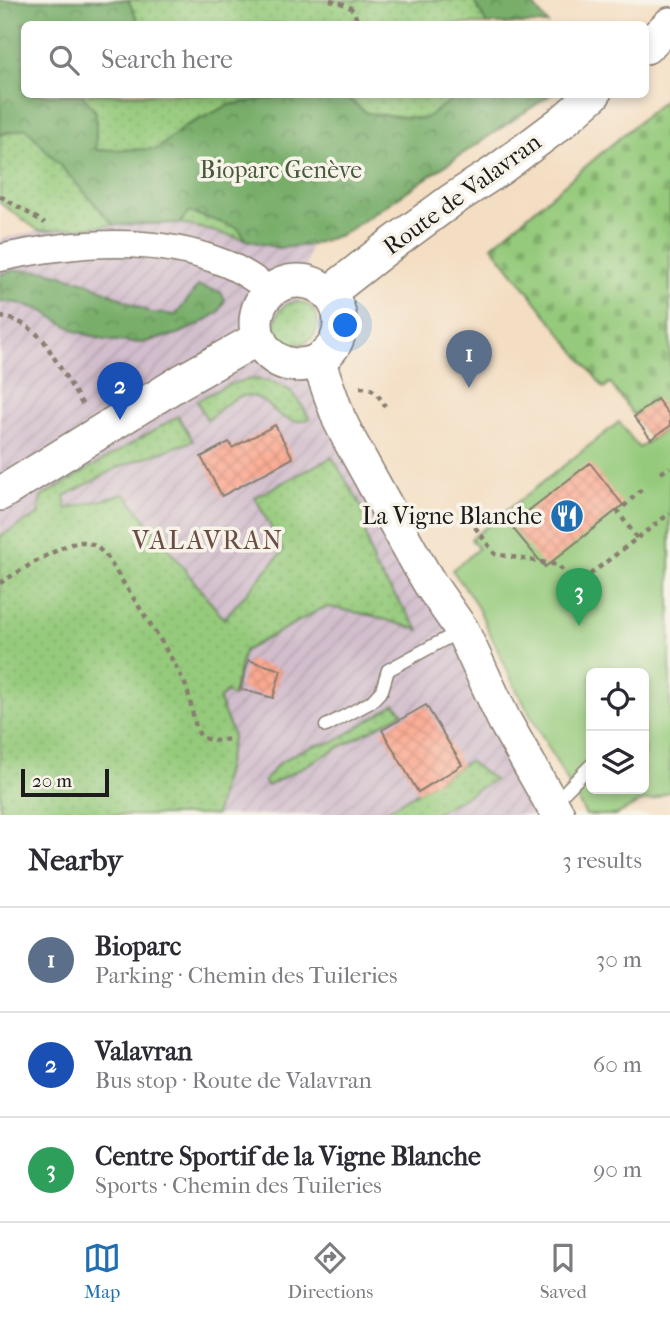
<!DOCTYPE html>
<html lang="en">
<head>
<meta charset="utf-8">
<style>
  body { margin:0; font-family:"IM FELL French Canon",serif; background:#f2f2f3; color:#2b2b33 }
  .controls { position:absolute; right:21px; bottom:21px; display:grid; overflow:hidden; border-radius:10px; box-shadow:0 4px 10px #0003 }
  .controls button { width:63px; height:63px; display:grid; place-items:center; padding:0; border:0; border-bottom:2px solid #e1e1e2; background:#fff; color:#2b2b33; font:35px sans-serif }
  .scale { position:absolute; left:21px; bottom:18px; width:88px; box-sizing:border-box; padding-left:7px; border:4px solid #1c1c1c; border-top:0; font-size:19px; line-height:24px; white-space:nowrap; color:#1c1c1c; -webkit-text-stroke:5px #f7f3e8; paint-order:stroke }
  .you { position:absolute; left:346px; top:326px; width:24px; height:24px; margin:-18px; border:5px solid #fff; border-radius:50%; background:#1a73e8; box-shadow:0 0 0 10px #1a73e833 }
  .badge { display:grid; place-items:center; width:46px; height:46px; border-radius:50%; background:#1f6fb2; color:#fff; font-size:23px; font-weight:700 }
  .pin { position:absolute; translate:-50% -58px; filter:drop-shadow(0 2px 4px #0008) }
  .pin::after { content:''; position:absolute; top:37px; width:24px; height:21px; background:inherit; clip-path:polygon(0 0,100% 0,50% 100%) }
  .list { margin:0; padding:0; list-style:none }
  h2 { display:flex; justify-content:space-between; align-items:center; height:91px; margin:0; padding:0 28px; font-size:30px }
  h2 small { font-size:23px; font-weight:400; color:#7c7c81 }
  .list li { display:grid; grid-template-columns:46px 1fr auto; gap:21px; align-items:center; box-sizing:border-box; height:105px; padding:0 28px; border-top:2px solid #e1e1e2 }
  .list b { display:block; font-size:26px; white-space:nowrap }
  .list p { margin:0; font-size:23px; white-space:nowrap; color:#7c7c81 }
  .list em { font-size:23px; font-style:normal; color:#7c7c81 }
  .icon { flex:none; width:38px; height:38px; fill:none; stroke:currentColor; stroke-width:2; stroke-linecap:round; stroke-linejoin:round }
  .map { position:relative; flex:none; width:670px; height:815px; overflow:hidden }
  .search { position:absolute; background:#fff; box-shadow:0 4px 10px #0003; left:21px; right:21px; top:21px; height:77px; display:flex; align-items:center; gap:18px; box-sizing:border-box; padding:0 24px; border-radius:10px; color:#7c7c81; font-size:26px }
  .sheet { height:406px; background:#fff }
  nav { display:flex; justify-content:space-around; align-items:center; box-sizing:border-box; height:98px; border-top:2px solid #e1e1e2; background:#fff; font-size:19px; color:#7c7c81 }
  nav a { display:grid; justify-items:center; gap:4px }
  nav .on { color:#1f6fb2 }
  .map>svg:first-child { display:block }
  .industrial { fill:url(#industrial-furrows) }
  .green { fill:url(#green-dots); stroke:#58734c; stroke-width:2 }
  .forest { fill:url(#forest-crowns); stroke:#4a6544; stroke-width:2 }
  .cemetery { fill:url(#cemetery-stones); stroke:#58734c; stroke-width:2 }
  .pitch { fill:#95ca7b; stroke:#58734c; stroke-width:2; fill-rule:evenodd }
  .building { fill:url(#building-cross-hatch) }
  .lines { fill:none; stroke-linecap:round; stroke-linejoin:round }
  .service-casing { stroke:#887d70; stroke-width:15 }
  .minor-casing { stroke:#887d70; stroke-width:29 }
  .tertiary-casing { stroke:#887d70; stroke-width:36 }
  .path { stroke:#887d70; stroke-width:4.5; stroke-dasharray:5 5; stroke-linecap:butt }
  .service { stroke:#fff; stroke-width:12 }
  .minor { stroke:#fff; stroke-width:26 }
  .tertiary { stroke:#fff; stroke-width:33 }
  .labels { text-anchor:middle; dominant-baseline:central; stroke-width:7; stroke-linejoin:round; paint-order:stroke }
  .park-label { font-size:24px; fill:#46593d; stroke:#f7f3e8 }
  .street-label { font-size:24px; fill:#1c1c1c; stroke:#f7f3e8 }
  .poi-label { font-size:24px; fill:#1c1c1c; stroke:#f7f3e8; text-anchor:end }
  .neighbourhood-label { font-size:26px; letter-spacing:2px; fill:#6a4d45; stroke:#f7f3e8 }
</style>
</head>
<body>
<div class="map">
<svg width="670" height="815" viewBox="0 0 670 815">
  <defs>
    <pattern id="industrial-furrows" width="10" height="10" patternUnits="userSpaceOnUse" patternTransform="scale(1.75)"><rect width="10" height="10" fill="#d1bdcc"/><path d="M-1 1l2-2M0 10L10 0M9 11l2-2" fill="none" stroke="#b3a2af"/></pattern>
    <pattern id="green-dots" width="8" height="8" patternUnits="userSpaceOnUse" patternTransform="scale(1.75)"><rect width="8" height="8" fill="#95ca7b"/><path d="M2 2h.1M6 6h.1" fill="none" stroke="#80ad6a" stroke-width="1.8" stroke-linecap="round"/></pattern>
    <pattern id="forest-crowns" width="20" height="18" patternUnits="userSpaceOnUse" patternTransform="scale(1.75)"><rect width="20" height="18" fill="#78ae6b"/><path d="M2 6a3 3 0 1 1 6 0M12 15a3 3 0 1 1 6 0" fill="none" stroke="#628d57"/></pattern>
    <pattern id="cemetery-stones" width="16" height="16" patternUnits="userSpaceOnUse" patternTransform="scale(1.75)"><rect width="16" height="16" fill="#95ca7b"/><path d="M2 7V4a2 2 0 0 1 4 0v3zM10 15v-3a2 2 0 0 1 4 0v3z" fill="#80ad6a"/></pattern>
    <pattern id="building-cross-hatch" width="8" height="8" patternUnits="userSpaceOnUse" patternTransform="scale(1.75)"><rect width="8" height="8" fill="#fba991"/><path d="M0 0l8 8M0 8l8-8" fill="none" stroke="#d7917c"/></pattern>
  </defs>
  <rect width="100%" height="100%" fill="#f7f3e8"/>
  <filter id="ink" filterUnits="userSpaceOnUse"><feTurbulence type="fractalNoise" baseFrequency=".0143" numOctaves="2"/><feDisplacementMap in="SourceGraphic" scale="14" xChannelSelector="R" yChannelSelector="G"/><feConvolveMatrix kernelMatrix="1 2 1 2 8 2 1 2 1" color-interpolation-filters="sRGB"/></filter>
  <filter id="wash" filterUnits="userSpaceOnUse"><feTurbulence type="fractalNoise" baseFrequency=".00686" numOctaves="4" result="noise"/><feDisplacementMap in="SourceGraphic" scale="28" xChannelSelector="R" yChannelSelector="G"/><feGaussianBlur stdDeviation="1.57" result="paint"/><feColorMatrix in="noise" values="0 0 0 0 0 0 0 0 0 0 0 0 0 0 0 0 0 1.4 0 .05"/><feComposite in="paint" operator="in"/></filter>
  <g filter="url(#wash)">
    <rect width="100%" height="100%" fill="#f4dec3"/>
    <path class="industrial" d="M180 223 279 248 310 245 296 320 558 815H0V239L39 231 114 225Z"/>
    <g class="green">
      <path d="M0 0H529L548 24H24V94L550 95 343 234 310 245 279 248 180 223 114 225 39 231 0 203Z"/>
      <circle cx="297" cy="323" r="21"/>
      <path d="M256 379C288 383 294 392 310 419 305 420 299 422 293 421 272 417 265 390 239 397 230 399 215 414 207 420L197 401C215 390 234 380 256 379Z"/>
      <path d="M178 416 193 441 121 466 65 496 66 509 125 494 224 619 283 551 255 497 332 457 365 512 366 537 374 566 419 630 373 616 329 607 319 610 244 651 233 697 226 692 219 700 233 735 216 815H0V536L38 515 41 497Z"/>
      <path d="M395 704 403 713 268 786 264 781 278 764 296 753 316 745 334 742Z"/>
      <path d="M469 761 494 780 432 815H379Z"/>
    </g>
    <g class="forest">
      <path d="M0 0H128L140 24H24V94L82 95 96 112V150L157 149 185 126 229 105 288 95H343L367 113 424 119 458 95H550L343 234 310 245 279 248 246 240 238 228 189 212 180 223 114 225 26 128 0 135Z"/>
      <path d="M473 0H529L548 24H487Z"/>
      <path d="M17 270 47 271 89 283 151 313 176 315 198 286 221 292 225 300 219 312 200 324 178 334 141 343 105 340 76 331 41 310 18 303 0 301V274Z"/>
    </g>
    <path class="cemetery" d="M670 95V426L651 439 610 383 604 388 492 246Z"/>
    <path class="pitch" d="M619 422 639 448 670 426V791L653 800 642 801 616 815H586L516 689 481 614 471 596 452 570 478 549 471 539ZM591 673H644V789H591Z"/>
    <g id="blocks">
      <g class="building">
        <path d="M657 399 670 416V426L651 439 634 417Z"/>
        <path d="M275 425 293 458 222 496 201 457 229 442 232 448Z"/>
        <path d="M590 463 623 505 545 567 510 525Z"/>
        <path d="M248 660 281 670 273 698 240 689Z"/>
        <path d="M426 705 462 765 418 792 382 730Z"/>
      </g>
    </g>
  </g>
  <g filter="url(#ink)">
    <use href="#blocks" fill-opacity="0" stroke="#887d70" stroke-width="2"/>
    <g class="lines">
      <g class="service-casing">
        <g id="service">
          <path d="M326 726 371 702 382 690 388 670 462 630"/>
          <path d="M553 804 591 765"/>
        </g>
      </g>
      <g class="minor-casing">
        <path id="minor" d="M0 258C72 242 155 235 224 263 241 269 256 281 271 290"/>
      </g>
      <g class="tertiary-casing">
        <g id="tertiary">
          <path d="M646 47 670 24"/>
          <circle cx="298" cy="323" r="42"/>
          <path d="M329 293 384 250 452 200 498 170 562 122 594 94"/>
          <path d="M318 360 339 419 349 439 417 562 430 584 462 630 504 720 558 815"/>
          <path d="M0 494 182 381 259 338"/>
        </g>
      </g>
      <g class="path">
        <path d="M330 0C347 5 355 5 357 24"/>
        <path d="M0 196 45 223"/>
        <path d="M0 317C18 319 32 328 44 341L84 407"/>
        <path d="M360 387C374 387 378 395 385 406"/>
        <path d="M661 473 670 467"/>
        <path d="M469 519 495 554 558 565 571 581 580 582 670 513"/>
        <path d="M637 538 618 512 643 488"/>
        <path d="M0 583C15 574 64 543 79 542 91 541 99 548 107 557 133 599 163 640 185 684 192 701 192 723 201 737L212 741 232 739"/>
      </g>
      <use href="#service" class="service"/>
      <use href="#minor" class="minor"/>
      <use href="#tertiary" class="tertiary"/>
    </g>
  </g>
  <defs>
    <g id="restaurant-disc" transform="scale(1.75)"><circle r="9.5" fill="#1f6fb2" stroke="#f7f3e8"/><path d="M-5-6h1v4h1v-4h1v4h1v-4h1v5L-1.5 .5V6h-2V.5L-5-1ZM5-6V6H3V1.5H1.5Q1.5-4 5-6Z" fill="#fff"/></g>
  </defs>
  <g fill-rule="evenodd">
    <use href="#restaurant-disc" x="567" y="516"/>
  </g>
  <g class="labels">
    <g class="park-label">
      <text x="281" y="170">Bioparc Genève</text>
    </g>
    <g class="street-label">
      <text transform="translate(462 194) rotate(-36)">Route de Valavran</text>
    </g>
    <g class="poi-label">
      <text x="542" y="516">La Vigne Blanche</text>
    </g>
    <g class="neighbourhood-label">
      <text x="208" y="540">VALAVRAN</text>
    </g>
  </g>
</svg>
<div class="controls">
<button><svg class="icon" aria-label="locate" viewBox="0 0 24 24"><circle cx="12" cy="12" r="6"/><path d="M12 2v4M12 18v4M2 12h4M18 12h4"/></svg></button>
<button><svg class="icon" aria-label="layers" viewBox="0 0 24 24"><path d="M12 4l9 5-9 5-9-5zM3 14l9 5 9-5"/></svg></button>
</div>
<div class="scale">20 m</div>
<div class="you"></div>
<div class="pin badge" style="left:469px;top:388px;background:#5c6f8a">1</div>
<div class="pin badge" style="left:120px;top:420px;background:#1a4fb4">2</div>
<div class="pin badge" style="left:579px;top:626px;background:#2e9e5b">3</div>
<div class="search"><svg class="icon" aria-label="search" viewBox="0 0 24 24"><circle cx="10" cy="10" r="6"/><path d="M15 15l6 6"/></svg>Search here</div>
</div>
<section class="sheet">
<h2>Nearby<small>3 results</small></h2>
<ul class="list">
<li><span class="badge" style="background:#5c6f8a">1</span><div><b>Bioparc</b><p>Parking · Chemin des Tuileries</p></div><em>30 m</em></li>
<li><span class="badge" style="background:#1a4fb4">2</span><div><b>Valavran</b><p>Bus stop · Route de Valavran</p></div><em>60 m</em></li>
<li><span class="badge" style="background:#2e9e5b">3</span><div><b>Centre Sportif de la Vigne Blanche</b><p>Sports · Chemin des Tuileries</p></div><em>90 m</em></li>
</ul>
</section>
<nav>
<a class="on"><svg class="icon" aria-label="map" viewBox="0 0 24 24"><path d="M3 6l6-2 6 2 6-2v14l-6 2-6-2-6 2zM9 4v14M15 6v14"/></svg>Map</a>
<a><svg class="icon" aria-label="directions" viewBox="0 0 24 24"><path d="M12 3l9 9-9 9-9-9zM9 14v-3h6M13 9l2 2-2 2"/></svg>Directions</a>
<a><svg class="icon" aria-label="saved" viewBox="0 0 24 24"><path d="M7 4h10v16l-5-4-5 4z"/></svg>Saved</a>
</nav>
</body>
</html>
